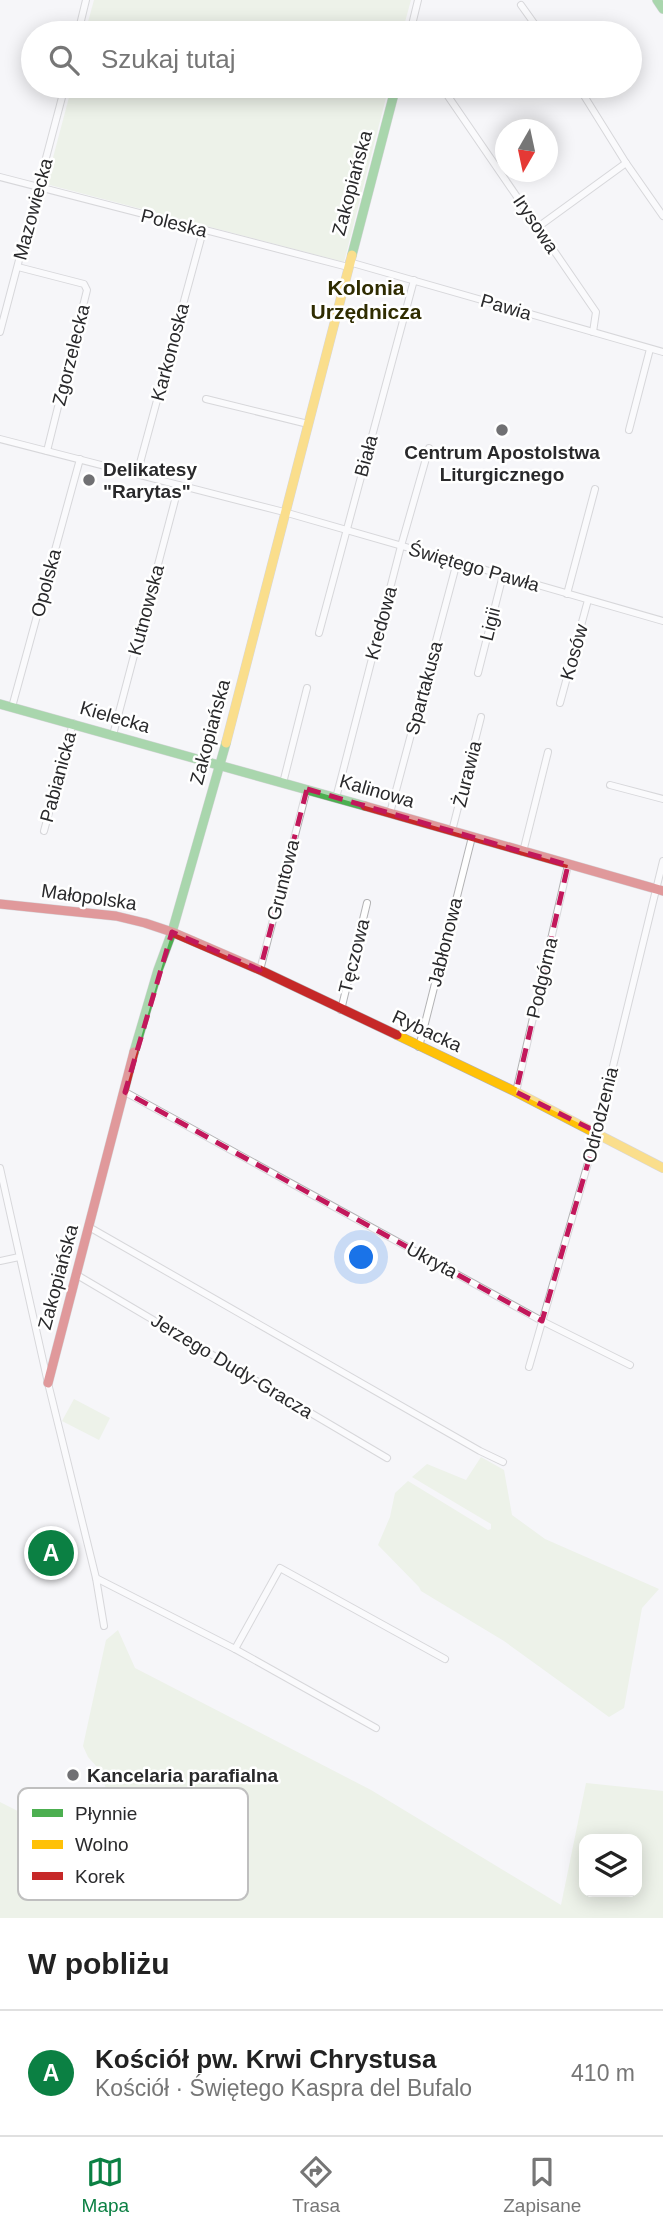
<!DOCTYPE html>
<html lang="pl">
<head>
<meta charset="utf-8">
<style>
  body { margin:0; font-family:Helvetica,sans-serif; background:#f2f2f2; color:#222 }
  .controls { position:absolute; right:21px; bottom:21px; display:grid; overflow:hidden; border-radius:14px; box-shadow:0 4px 18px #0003 }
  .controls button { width:63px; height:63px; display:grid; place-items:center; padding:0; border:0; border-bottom:2px solid #e0e0e0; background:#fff; color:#222; font:35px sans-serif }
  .compass { position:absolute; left:495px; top:119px; width:63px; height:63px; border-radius:50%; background:#fff; box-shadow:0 4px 18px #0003; rotate:189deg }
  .you { position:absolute; left:362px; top:1258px; width:24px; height:24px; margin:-18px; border:5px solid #fff; border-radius:50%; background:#1a73e8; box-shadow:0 0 0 10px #1a73e833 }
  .badge { display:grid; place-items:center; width:46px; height:46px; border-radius:50%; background:#0b8043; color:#fff; font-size:23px; font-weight:700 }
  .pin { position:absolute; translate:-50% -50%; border:4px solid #fff; box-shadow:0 2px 7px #0006 }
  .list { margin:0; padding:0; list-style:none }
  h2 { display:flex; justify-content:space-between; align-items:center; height:91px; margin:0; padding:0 28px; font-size:30px }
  h2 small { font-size:23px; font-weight:400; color:#767676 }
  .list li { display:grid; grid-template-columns:46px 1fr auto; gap:21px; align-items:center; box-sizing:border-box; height:126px; padding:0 28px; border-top:2px solid #e0e0e0 }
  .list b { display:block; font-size:26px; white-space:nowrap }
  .list p { margin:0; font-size:23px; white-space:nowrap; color:#767676 }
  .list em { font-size:23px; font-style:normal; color:#767676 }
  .icon { flex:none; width:38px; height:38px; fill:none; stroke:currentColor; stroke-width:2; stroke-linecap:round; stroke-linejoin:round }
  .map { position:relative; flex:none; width:663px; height:1918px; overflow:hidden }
  .search { position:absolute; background:#fff; box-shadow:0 4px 18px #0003; left:21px; right:21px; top:21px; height:77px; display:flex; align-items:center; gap:18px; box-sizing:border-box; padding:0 24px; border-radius:38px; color:#767676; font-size:26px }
  .sheet { height:217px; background:#fff }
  nav { display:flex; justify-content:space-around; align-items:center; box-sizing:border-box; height:98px; border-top:2px solid #e0e0e0; background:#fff; font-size:19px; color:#767676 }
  nav a { display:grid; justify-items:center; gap:4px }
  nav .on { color:#0b8043 }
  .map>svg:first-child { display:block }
  .green { fill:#e2edd4; fill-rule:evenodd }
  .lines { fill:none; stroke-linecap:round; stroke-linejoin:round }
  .street-casing { stroke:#b2b2b4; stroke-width:8 }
  .fast-casing { stroke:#b2b2b4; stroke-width:10 }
  .slow-casing { stroke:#b2b2b4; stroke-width:10 }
  .jam-casing { stroke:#b2b2b4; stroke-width:10 }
  .street { stroke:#fefefe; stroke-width:6 }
  .fast { stroke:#4caf50; stroke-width:9 }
  .slow { stroke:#ffc107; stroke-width:9 }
  .jam { stroke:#c62828; stroke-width:9 }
  .marked { fill:none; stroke:#c2185b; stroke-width:5; stroke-dasharray:14 9; stroke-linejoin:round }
  .poi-dot { fill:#707073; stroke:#fff; stroke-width:2.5 }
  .labels { text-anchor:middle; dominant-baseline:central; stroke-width:5; stroke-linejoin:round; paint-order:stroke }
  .street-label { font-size:19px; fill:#29292b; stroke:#fff }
  .poi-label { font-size:19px; font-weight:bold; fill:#29292b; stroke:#fff; text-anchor:start }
  .neighbourhood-label { font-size:21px; font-weight:bold; fill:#2f2c01; stroke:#fff }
  .key { fill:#fff; stroke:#bfbfbf; stroke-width:2 }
  .key-label { font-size:19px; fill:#29292b }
</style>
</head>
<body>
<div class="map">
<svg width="663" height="1918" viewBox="0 0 663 1918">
  <rect width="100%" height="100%" fill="#f5f5f9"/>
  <g class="green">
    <path d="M94 0H411L402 33H85Z"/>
    <path d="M72 86H389L344 262 46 184Z"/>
    <path d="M74 1399 110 1418 99 1440 62 1421Z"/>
    <path d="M481 1457 504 1470 512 1515 545 1539 659 1589 642 1608 624 1708 609 1717 504 1641 421 1591 419 1587 378 1545 390 1517 395 1493 408 1481 488 1530 491 1529V1524L412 1477 427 1464 466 1480Z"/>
    <path d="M118 1630 135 1668 371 1790 561 1905 586 1783 663 1791V1918H0V1802L102 1854 117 1827 100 1816 108 1793 97 1767 88 1757 83 1746 106 1640ZM584 1839H637V1892H584Z"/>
  </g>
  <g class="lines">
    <g class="street-casing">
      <g id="street">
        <path d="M521 5 541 33"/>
        <path d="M78 33 86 0"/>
        <path d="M410 33 418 0"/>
        <path d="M441 86 596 312 593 332"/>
        <path d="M578 86 626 163 663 216"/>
        <path d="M0 177 348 267"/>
        <path d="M538 227 626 163"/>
        <path d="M349 262 663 352"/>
        <path d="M18 267 84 284 87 290 47 451"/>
        <path d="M0 332 65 86"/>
        <path d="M206 399 308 424"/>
        <path d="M629 430 650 349"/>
        <path d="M0 439 284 512 663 621"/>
        <path d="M137 474 203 231"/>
        <path d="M567 594 595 489"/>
        <path d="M319 633 414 280"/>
        <path d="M478 673 503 575"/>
        <path d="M560 703 588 600"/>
        <path d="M12 707 80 459"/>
        <path d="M113 735 179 485"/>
        <path d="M283 783 307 688"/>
        <path d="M610 785 663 799"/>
        <path d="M336 798 401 546 429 448"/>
        <path d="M390 813 457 562"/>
        <path d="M44 831 73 723"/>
        <path d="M452 831 481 717"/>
        <path d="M523 852 548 752"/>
        <path d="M260 970 307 789"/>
        <path d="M341 1010 367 903"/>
        <path d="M419 1047 472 837"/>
        <path d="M125 1092 542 1321 630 1365"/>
        <path d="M516 1092 568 865"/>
        <path d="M0 1168 48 1383 96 1578 104 1626"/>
        <path d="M89 1227 480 1451 503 1462"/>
        <path d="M0 1261 19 1257"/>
        <path d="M77 1275 387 1458"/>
        <path d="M529 1367 597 1132 663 861"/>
        <path d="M96 1578 235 1649 376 1728"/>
        <path d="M235 1649 280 1568 445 1659"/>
      </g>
    </g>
    <g class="fast-casing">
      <g id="fast">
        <path d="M657 0 663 9"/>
        <path d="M352 255 396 86"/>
        <path d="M0 704 365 806"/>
        <path d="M134 1052 158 970 172 932 226 743"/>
      </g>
    </g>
    <g class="slow-casing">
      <g id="slow">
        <path d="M226 743 352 255"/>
        <path d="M397 1035 516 1092 663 1168"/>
      </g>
    </g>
    <g class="jam-casing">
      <g id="jam">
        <path d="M365 806 663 891"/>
        <path d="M0 904 116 916 145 923 172 932 260 970 397 1035"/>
        <path d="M48 1383 134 1052"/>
      </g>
    </g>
    <use href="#street" class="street"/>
    <use href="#fast" class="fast"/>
    <use href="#slow" class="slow"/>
    <use href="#jam" class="jam"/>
  </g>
  <path d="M0 0H663V1918H0ZM307 789 568 865 516 1092 597 1132 542 1321 125 1092 172 932 260 970Z" fill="#f5f5f9" fill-opacity=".55" fill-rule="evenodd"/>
  <path class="marked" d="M307 789 568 865 516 1092 597 1132 542 1321 125 1092 172 932 260 970Z"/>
  <g class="poi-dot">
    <circle cx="502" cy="430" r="7"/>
    <circle cx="89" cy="480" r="7"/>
    <circle cx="73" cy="1775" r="7"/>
  </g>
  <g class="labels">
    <g class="street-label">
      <text transform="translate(352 183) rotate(-75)">Zakopiańska</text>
      <text transform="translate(33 209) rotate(-75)">Mazowiecka</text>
      <text transform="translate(174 223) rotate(14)">Poleska</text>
      <text transform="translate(536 224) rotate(56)">Irysowa</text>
      <text transform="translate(506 307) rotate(16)">Pawia</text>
      <text transform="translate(170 352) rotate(-75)">Karkonoska</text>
      <text transform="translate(71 355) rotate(-76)">Zgorzelecka</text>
      <text transform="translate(366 456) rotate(-75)">Biała</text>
      <text transform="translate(474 567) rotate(16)">Świętego Pawła</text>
      <text transform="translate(46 583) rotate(-75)">Opolska</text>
      <text transform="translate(146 610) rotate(-75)">Kutnowska</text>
      <text transform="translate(381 623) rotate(-75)">Kredowa</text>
      <text transform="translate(490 624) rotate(-76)">Ligii</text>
      <text transform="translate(574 652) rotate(-74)">Kosów</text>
      <text transform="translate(424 688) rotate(-75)">Spartakusa</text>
      <text transform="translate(115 717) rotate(16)">Kielecka</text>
      <text transform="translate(210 732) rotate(-75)">Zakopiańska</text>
      <text transform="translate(467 774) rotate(-76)">Żurawia</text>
      <text transform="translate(58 777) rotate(-75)">Pabianicka</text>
      <text transform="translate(377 791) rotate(16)">Kalinowa</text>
      <text transform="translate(283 880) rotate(-76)">Gruntowa</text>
      <text transform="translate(89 897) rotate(8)">Małopolska</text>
      <text transform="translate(445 942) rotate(-76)">Jabłonowa</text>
      <text transform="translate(354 956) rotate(-76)">Tęczowa</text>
      <text transform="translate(542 978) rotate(-77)">Podgórna</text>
      <text transform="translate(427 1031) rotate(25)">Rybacka</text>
      <text transform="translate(600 1115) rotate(-76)">Odrodzenia</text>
      <text transform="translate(432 1260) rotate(29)">Ukryta</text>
      <text transform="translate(58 1277) rotate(-75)">Zakopiańska</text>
      <text transform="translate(232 1366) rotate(31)">Jerzego Dudy-Gracza</text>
    </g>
    <g class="poi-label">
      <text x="502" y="452" text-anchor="middle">Centrum Apostolstwa<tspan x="502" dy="22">Liturgicznego</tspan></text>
      <text x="103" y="469">Delikatesy<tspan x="103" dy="22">"Rarytas"</tspan></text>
      <text x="87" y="1775">Kancelaria parafialna</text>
    </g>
    <g class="neighbourhood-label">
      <text x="366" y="287">Kolonia<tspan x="366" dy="24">Urzędnicza</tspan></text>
    </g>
  </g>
  <rect x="18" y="1788" width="230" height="112" rx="10" class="key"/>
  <rect x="32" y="1809" width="31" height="8" fill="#4caf50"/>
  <rect x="32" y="1840" width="31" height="9" fill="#ffc107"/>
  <rect x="32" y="1872" width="31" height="8" fill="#c62828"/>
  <g class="key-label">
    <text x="75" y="1820">Płynnie</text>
    <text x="75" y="1851">Wolno</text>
    <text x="75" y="1883">Korek</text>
  </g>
</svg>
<div class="controls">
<button><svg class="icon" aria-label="layers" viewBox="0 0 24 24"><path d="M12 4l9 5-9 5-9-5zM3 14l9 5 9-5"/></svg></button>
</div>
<svg class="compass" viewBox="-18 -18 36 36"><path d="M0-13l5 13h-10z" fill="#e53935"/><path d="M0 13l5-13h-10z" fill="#767676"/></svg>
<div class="you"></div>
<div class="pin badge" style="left:51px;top:1553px">A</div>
<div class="search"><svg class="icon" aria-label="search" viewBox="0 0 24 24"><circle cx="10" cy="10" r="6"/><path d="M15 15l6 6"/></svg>Szukaj tutaj</div>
</div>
<section class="sheet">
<h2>W pobliżu<small></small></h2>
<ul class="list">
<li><span class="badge">A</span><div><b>Kościół pw. Krwi Chrystusa</b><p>Kościół · Świętego Kaspra del Bufalo</p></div><em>410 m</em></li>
</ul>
</section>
<nav>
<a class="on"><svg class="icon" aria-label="map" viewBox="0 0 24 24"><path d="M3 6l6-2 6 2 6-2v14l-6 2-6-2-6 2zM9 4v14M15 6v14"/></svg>Mapa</a>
<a><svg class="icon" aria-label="directions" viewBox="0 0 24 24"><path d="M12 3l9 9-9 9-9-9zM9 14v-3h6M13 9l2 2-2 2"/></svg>Trasa</a>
<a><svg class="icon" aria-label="saved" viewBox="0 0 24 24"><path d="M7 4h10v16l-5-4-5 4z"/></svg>Zapisane</a>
</nav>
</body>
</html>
